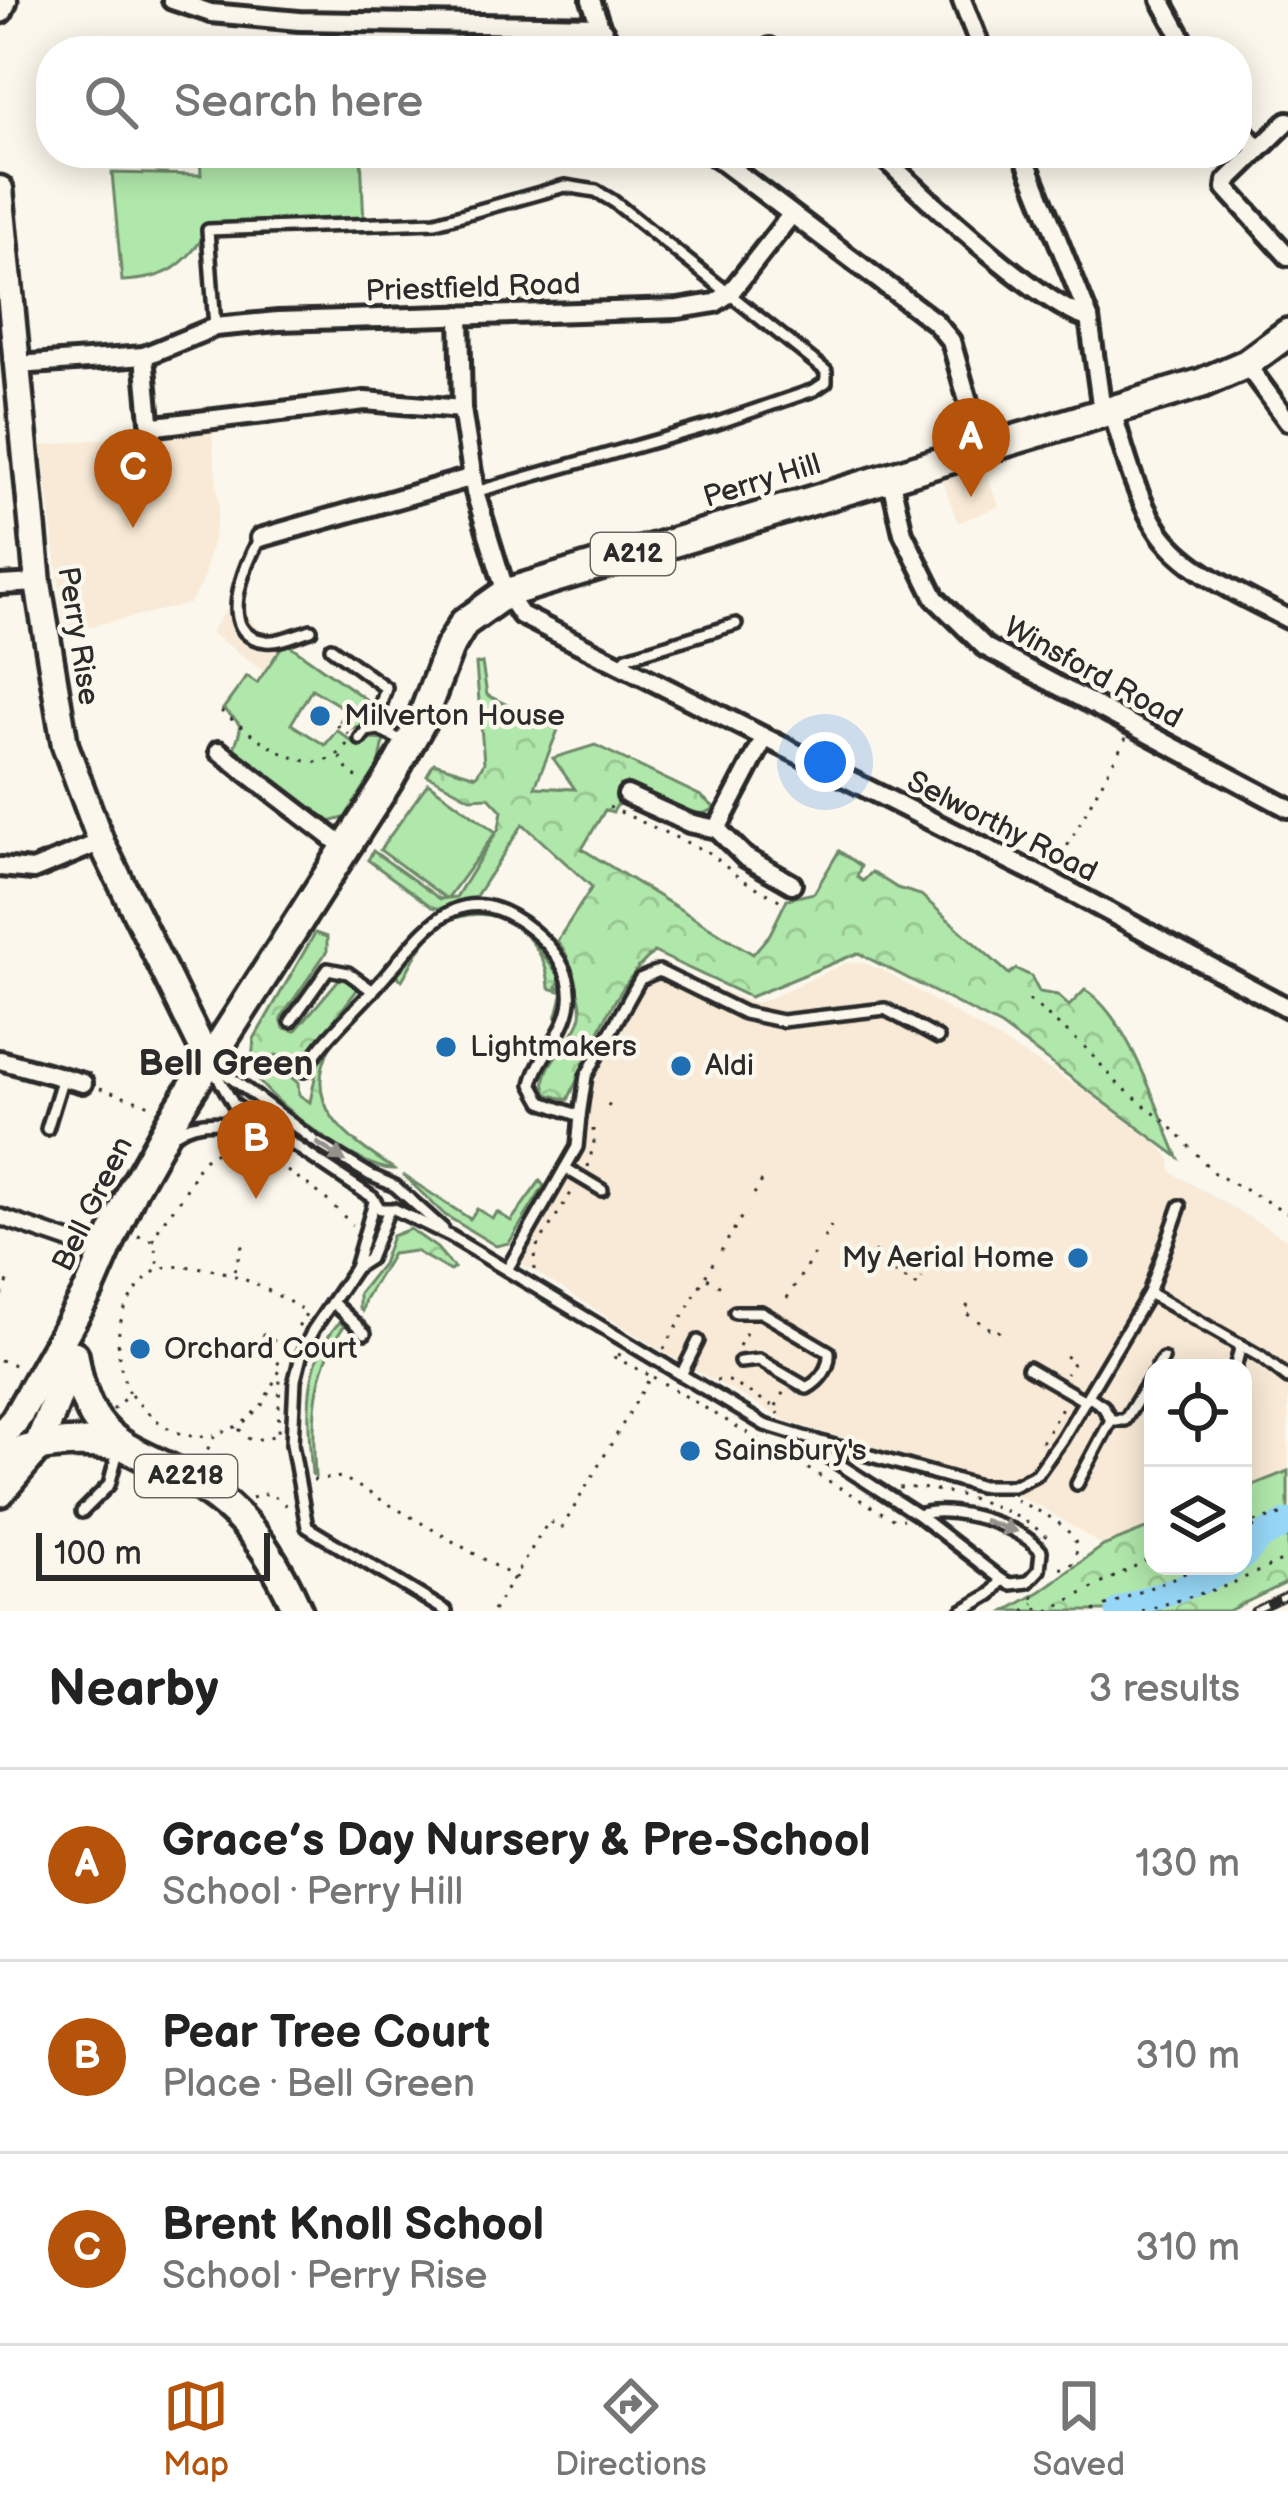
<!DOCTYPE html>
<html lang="en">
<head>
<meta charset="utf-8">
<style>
  body { margin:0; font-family:"Balsamiq Sans",sans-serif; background:#f2f2f2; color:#222 }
  .controls { position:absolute; right:36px; bottom:36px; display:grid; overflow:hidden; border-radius:24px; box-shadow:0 6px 30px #0003 }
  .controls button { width:108px; height:108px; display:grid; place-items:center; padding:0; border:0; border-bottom:3px solid #e0e0e0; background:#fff; color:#222; font:60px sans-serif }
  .scale { position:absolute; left:36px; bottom:30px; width:234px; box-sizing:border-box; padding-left:12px; border:6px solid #2b2b2b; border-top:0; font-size:33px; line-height:42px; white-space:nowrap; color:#2b2b2b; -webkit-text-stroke:9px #fbf7ec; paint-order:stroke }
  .you { position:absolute; left:825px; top:762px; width:42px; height:42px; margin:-30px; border:9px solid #fff; border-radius:50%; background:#1a73e8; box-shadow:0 0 0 18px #1a73e833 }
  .badge { display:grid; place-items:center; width:78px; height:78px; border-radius:50%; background:#b45309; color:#fff; font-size:39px; font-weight:700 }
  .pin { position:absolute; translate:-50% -99px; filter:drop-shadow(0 3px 6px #0008) }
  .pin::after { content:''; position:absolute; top:63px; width:42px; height:36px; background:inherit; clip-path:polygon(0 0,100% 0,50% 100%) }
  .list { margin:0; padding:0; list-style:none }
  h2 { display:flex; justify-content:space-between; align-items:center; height:156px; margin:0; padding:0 48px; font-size:51px }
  h2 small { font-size:39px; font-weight:400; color:#767676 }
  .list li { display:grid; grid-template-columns:78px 1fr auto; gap:36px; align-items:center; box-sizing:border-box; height:192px; padding:0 48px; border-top:3px solid #e0e0e0 }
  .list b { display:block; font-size:45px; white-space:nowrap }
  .list p { margin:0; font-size:39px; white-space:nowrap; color:#767676 }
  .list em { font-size:39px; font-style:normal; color:#767676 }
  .icon { flex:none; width:66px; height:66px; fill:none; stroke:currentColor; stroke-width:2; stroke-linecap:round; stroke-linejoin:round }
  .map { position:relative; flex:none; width:1288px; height:1611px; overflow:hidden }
  .search { position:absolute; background:#fff; box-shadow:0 6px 30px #0003; left:36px; right:36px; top:36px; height:132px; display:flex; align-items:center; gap:30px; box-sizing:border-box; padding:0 42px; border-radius:48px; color:#767676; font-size:45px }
  .sheet { height:732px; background:#fff }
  nav { display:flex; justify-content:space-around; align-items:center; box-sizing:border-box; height:168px; border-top:3px solid #e0e0e0; background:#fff; font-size:33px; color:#767676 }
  nav a { display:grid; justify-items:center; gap:6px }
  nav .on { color:#b45309 }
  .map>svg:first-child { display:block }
  .built { fill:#f8ead6 }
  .green { fill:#b0e7aa; stroke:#6e896a; stroke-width:3 }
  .forest { fill:url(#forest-crowns); stroke:#6e896a; stroke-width:3 }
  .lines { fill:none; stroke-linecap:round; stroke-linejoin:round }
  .river { stroke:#96d7f7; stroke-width:27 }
  .service-casing { stroke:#2b2b2b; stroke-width:18 }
  .pedestrian-casing { stroke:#2b2b2b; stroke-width:22 }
  .minor-casing { stroke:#2b2b2b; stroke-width:26 }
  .secondary-casing { stroke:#2b2b2b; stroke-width:33 }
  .primary-casing { stroke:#2b2b2b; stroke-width:36 }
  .path { stroke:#2b2b2b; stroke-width:3; stroke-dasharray:3 9; stroke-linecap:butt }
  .service { stroke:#fbf7ec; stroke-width:9 }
  .pedestrian { stroke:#fbf7ec; stroke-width:14 }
  .minor { stroke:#fbf7ec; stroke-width:16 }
  .secondary { stroke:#fbf7ec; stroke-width:24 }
  .primary { stroke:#fbf7ec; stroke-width:27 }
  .rail-casing { stroke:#2b2b2b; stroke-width:9 }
  .rail { stroke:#fbf7ec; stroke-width:4.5; stroke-dasharray:14; stroke-linecap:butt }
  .oneway { fill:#93918c }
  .poi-dot { fill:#1f6fb2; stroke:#fbf7ec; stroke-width:4.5 }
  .labels { text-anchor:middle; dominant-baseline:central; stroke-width:9; stroke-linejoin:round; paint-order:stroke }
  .shield { fill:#fbf7ec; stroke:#696865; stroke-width:3 }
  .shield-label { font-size:27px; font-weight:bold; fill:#2b2b2b }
  .street-label { font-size:30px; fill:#2b2b2b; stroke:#fbf7ec }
  .poi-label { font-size:30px; fill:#2b2b2b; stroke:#fbf7ec; text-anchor:start }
  .quarter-label { font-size:36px; font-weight:bold; fill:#2b2b2b; stroke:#fbf7ec }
</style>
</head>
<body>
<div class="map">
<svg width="1288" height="1611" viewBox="0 0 1288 1611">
  <defs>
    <pattern id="forest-crowns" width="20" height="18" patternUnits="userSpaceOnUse" patternTransform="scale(3)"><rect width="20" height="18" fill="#b0e7aa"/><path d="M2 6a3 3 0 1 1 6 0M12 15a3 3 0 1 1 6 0" fill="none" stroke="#98c692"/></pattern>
  </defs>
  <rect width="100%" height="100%" fill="#fbf7ec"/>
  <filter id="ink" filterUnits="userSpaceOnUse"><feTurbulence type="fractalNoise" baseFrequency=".00833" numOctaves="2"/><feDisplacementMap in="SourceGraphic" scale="24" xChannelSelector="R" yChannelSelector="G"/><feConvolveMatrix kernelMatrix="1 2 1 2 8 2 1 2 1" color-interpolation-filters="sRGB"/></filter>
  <g filter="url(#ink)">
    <g class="built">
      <path d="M211 425 219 505 216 525 202 584 189 604 65 632 42 446Z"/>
      <path d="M983 466 999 506 958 523 942 479Z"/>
      <path d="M245 555 252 559 241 607 262 634 286 628 285 640 264 671 210 632 232 603Z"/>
      <path d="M653 961 751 1003 764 1001 846 963H864L886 972 1082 1089 1161 1147 1170 1159 1171 1172 1288 1240V1471L1243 1489V1368H1153V1526L1103 1546 1040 1506 933 1465 789 1422 675 1359 521 1263 588 1135 586 1092Z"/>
    </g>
    <g class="green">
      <path d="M200 153H361L364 226 209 230C182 267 169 279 122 281L112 173 201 175Z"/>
      <path d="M285 642 371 703 369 725 351 728 340 721 347 710 312 689 291 724 325 745 337 730 360 748 371 739 384 740 379 767 348 817 325 823 233 753C239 727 249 729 223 709L247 676 257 683Z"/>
      <path d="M428 783 496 832 447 899 380 850Z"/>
      <path d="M403 1175 470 1219 477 1209 492 1218 497 1212 511 1221 540 1181 544 1186 509 1243 496 1246 445 1215Z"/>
      <path d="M340 1322 344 1326C312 1372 312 1422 315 1476L312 1474C308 1424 301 1360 340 1322Z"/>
    </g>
    <g class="forest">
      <path d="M482 663 487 695 558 730 535 787 575 789 553 758 595 745 701 796 715 808C690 826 652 800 627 788L613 812 605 810 582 849 753 954 770 934 787 899 814 893 839 851 861 866 857 877 863 881 872 872 897 888 921 895 1009 974 1016 969 1031 976 1039 992 1057 995 1069 1006 1085 990C1129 1017 1157 1110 1178 1157L1001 1026 858 953 750 997 654 952C612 989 591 1050 568 1100L547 1094C534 1066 576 1042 581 1015 583 1004 578 996 576 986 571 968 570 956 557 941L592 887 523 824 472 902C458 907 447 911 432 907L368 860 373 851 440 899 456 897 499 828 502 811 489 797 470 798 427 775 434 763 476 776 484 763 476 664Z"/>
      <path d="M477 909C537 922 528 943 561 977L557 987 567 990 556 1019 563 992 549 988C547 935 490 893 441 926 422 939 413 962 402 980L399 978 397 969C420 936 437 918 477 909Z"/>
      <path d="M315 933 327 937V951L281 1018 284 1028 295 1031 341 977 354 978 360 986 304 1060 293 1061 276 1055 271 1060 298 1083 299 1095 310 1102 321 1049 326 1043 331 1045C299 1106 348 1139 394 1169 360 1171 267 1100 251 1070L254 1039Z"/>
      <path d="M410 1229 437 1248 454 1268 450 1271 415 1251 392 1254 365 1299 362 1311 359 1308V1293L382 1264 392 1236Z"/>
      <path d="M1288 1471V1582L1228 1611H1006L1041 1591 1103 1546 1153 1526V1566H1243V1489Z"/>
    </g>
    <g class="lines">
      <g class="river">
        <path d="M1243 1556 1259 1538 1288 1522"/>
        <path d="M1119 1611C1156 1592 1196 1588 1231 1566"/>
      </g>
      <g class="service-casing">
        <g id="service">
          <path d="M215 327 208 230 436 222 565 186 596 191 613 201 826 371V382L814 390 715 424 475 492"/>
          <path d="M260 538C245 564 214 636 266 641 279 643 298 634 311 630"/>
          <path d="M331 648 386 688 375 722 379 729 408 744"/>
          <path d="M617 667 627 657 736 624"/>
          <path d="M360 739 366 731 379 729"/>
          <path d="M291 1021 328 969 348 973 373 991"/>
          <path d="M214 1065 316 1142 370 1175 395 1186 443 1229"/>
          <path d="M212 1067 234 1105 373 1198 380 1209H394L450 1236 765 1425 817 1441 828 1457 918 1515 1002 1580 1011 1584 1028 1582 1039 1570 1041 1551C1020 1525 949 1503 918 1515"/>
          <path d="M304 1071C324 1038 350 1016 376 987 422 937 455 868 532 930 553 947 573 973 570 1001 567 1033 539 1054 532 1084L542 1102 580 1116 577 1147 507 1270"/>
          <path d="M580 1116 586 1076 640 979 659 971 744 1013 782 1021 885 1009 938 1038"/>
          <path d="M47 1129 63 1077"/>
          <path d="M176 1133C201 1116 237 1122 264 1132"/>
          <path d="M565 1168 602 1190"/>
          <path d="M388 1212 369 1259 355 1268 313 1330 301 1356 295 1380 292 1444 307 1527 446 1611"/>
          <path d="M355 1268 374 1202"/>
          <path d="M1149 1293 1261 1357 1288 1378"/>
          <path d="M332 1302 365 1333"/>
          <path d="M735 1312H761L829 1352C830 1368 820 1381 807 1388L759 1360 740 1362"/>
          <path d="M1028 1368 1085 1401"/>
          <path d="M1157 1368 1163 1359"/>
          <path d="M1235 1368 1241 1345"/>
          <path d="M681 1375 698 1341"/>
          <path d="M1111 1420H1125L1153 1375"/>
          <path d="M817 1441 979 1486H1013L1037 1474 1062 1439 1149 1293 1180 1206"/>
          <path d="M1077 1484 1111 1420 1103 1406 1088 1396"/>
          <path d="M82 1512 109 1485 118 1451"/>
          <path d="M962 1611 991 1594 1002 1580"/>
        </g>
      </g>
      <g class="pedestrian-casing">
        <path id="pedestrian" d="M0 1217 87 1247"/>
      </g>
      <g class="minor-casing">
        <g id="minor">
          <path d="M172 0 211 13 299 21 600 26"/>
          <path d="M591 0 600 26 616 51"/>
          <path d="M962 0 982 51"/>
          <path d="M1161 0 1189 51"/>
          <path d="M770 48 773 51"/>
          <path d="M1288 121 1227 181 1226 188 1288 256"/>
          <path d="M1237 123 1257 149"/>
          <path d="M711 153 935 322 951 341 981 447"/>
          <path d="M879 153C917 190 1044 309 1089 318"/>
          <path d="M1023 153 1089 318 1102 411"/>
          <path d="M460 315 462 409 475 492 506 593 521 615 1049 880 1288 1008"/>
          <path d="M144 356 150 421 156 426 365 401 462 409"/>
          <path d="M1246 364 1288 421"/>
          <path d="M18 365 144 356 215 327 278 321 678 309 715 303 730 293 791 215"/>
          <path d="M1111 408C1124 448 1134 494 1158 530 1186 572 1245 596 1288 619"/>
          <path d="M890 477 903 533 935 598 985 647 1288 808"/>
          <path d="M260 538 473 477"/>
          <path d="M0 585 38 583"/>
          <path d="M219 751 348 850"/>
          <path d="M627 795 689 823 717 829 745 857 792 884"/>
          <path d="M717 829 764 739"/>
          <path d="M0 867 33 870 101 842"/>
          <path d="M0 1060 83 1083"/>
        </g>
      </g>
      <g class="secondary-casing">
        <g id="secondary">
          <path d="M0 10 4 0"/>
          <path d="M0 189 38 583 65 745 101 842 209 1062"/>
        </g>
      </g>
      <g class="primary-casing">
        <g id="primary">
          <path d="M74 1355C90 1464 146 1442 217 1498 255 1527 279 1568 298 1611"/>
          <path d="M0 1437 15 1420 89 1290 133 1189 171 1121 390 778 420 724 449 648 464 623 506 593 1202 383 1246 364 1288 333"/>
          <path d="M0 1460C35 1442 80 1441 119 1446"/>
          <path d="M0 1492 38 1447 72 1359"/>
        </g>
      </g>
      <g class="path">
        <path d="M221 711C250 733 317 791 347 744"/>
        <path d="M337 725 350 735"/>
        <path d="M340 757 348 771 361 780"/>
        <path d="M609 807 710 853 738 877 781 901"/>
        <path d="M1056 867 1126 738"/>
        <path d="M1029 1000 1085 1047 1117 1083 1170 1126 1214 1173 1288 1213"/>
        <path d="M100 1088 153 1106"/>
        <path d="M608 1107 612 1099"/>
        <path d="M243 1152C287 1165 323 1193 352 1225"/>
        <path d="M588 1167 594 1142 593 1129"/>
        <path d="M754 1194 763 1179"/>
        <path d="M138 1236 153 1241 159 1266"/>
        <path d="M824 1238 831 1226"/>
        <path d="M153 1241C163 1215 175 1211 185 1192 200 1165 202 1147 241 1151L244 1142"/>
        <path d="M721 1251 745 1211"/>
        <path d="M876 1251 871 1259 918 1286 922 1278"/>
        <path d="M535 1270 534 1251 573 1190"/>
        <path d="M234 1271 245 1237"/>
        <path d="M0 1276 9 1279 0 1299"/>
        <path d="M707 1278 721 1286"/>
        <path d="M787 1298 817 1250"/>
        <path d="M968 1305 964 1312 997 1333 1004 1325"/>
        <path d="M739 1346 749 1327"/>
        <path d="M664 1349 713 1263"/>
        <path d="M1065 1356 1074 1361 1066 1374"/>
        <path d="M0 1360 21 1367"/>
        <path d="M653 1377 896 1521 903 1519"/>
        <path d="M716 1380 729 1381 775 1407 779 1414"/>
        <path d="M131 1395C153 1420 178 1443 214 1435"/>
        <path d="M776 1406 785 1389"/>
        <path d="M113 1410 129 1394C110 1344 114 1302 159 1268 218 1260 258 1284 307 1312L290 1342 280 1344 260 1333"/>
        <path d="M239 1429 251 1441 278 1435 280 1377"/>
        <path d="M1042 1442 1064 1404"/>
        <path d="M781 1445 819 1467"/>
        <path d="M202 1460 215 1435 242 1424 262 1405 282 1366 265 1352"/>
        <path d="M313 1480 342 1477 518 1579"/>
        <path d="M899 1488C944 1485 1018 1508 1050 1540"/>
        <path d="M252 1498 269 1493 290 1508"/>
        <path d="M1016 1500C1039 1512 1069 1522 1078 1548L1071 1566 1054 1570"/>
        <path d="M1243 1525 1288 1513"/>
        <path d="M1243 1536 1261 1521"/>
        <path d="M1033 1596 1039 1611"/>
        <path d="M493 1611 549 1521 562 1528 651 1376 614 1357V1352L626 1358"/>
        <path d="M1024 1611 1034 1603"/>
        <path d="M1048 1611 1153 1557"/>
        <path d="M1094 1611 1202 1566"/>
        <path d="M1142 1611 1226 1586 1288 1558"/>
      </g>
      <use href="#service" class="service"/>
      <use href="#pedestrian" class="pedestrian"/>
      <use href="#minor" class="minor"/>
      <use href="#secondary" class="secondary"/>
      <use href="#primary" class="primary"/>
      <g class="rail-casing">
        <path id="rail" d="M1254 1611 1288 1595"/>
      </g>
      <use href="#rail" class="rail"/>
    </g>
    <defs><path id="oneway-solid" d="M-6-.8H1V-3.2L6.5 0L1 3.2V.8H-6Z" transform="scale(3)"/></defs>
    <g class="oneway">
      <use href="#oneway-solid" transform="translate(331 1152) rotate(33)"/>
      <use href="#oneway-solid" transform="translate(1000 1526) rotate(19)"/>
    </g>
  </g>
  <g class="poi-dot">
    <circle cx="320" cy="716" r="12"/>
    <circle cx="446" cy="1047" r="12"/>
    <circle cx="681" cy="1066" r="12"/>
    <circle cx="1078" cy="1258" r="12"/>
    <circle cx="140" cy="1349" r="12"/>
    <circle cx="690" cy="1451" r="12"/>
  </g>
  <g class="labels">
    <g class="shield">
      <rect x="591" y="533" width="84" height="42" rx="9"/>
      <rect x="135" y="1455" width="102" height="42" rx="9"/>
    </g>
    <g class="shield-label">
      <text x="633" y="554">A212</text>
      <text x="186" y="1476">A2218</text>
    </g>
    <g class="street-label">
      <text transform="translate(473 288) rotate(-2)">Priestfield Road</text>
      <text transform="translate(762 481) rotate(-17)">Perry Hill</text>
      <text transform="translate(78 636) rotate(81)">Perry Rise</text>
      <text transform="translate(1093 673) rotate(29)">Winsford Road</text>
      <text transform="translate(1002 827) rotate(27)">Selworthy Road</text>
      <text transform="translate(93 1204) rotate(-64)">Bell Green</text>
    </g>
    <g class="poi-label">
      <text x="344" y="716">Milverton House</text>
      <text x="470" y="1047">Lightmakers</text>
      <text x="705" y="1066">Aldi</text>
      <text x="1054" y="1258" text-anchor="end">My Aerial Home</text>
      <text x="164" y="1349">Orchard Court</text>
      <text x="714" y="1451">Sainsbury's</text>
    </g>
    <g class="quarter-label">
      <text x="226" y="1064">Bell Green</text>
    </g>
  </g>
</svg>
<div class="controls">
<button><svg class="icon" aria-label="locate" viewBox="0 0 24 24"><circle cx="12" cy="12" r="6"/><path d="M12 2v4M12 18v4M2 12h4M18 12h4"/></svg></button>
<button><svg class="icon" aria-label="layers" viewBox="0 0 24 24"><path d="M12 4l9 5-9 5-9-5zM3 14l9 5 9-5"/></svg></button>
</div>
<div class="scale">100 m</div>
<div class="you"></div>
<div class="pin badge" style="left:971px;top:497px">A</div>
<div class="pin badge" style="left:256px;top:1199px">B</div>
<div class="pin badge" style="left:133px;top:528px">C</div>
<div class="search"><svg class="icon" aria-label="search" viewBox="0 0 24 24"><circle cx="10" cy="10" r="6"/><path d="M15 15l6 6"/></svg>Search here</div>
</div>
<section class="sheet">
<h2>Nearby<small>3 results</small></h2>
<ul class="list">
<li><span class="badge">A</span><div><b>Grace’s Day Nursery &amp; Pre-School</b><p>School · Perry Hill</p></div><em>130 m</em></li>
<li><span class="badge">B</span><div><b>Pear Tree Court</b><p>Place · Bell Green</p></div><em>310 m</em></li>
<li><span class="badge">C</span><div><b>Brent Knoll School</b><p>School · Perry Rise</p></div><em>310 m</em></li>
</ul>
</section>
<nav>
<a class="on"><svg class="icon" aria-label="map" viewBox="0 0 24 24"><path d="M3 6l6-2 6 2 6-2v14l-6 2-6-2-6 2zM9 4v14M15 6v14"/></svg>Map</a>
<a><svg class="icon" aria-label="directions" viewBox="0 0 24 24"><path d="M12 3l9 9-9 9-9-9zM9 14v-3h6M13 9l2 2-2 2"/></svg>Directions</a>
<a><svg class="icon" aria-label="saved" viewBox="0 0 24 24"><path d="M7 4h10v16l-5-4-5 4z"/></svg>Saved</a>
</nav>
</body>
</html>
